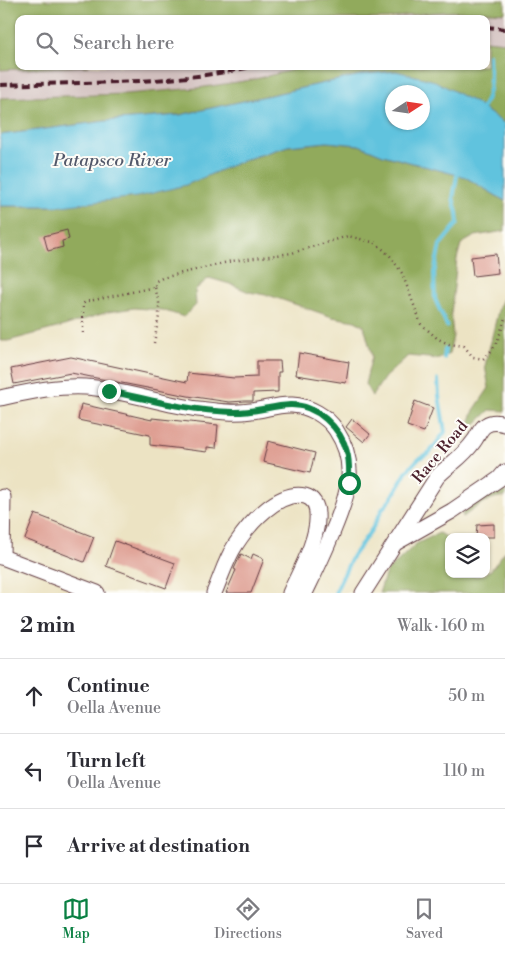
<!DOCTYPE html>
<html lang="en">
<head>
<meta charset="utf-8">
<style>
  body { margin:0; font-family:"Libre Bodoni",serif; background:#f7f7f7; color:#2b2b33 }
  .controls { position:absolute; right:15px; bottom:15px; display:grid; overflow:hidden; border-radius:10px; box-shadow:0 1px 4px #0004 }
  .controls button { width:45px; height:45px; display:grid; place-items:center; padding:0; border:0; border-bottom:1px solid #e1e1e2; background:#fff; color:#2b2b33; font:25px sans-serif }
  .compass { position:absolute; left:385px; top:85px; width:45px; height:45px; border-radius:50%; background:#fff; box-shadow:0 1px 4px #0004; rotate:78deg }
  .stop { position:absolute; width:15px; height:15px; margin:-11px; border:4px solid #0b8043; border-radius:50%; background:#fff }
  .stop.end { background:#0b8043; border-color:#fff; box-shadow:0 1px 5px #0008 }
  .list { margin:0; padding:0; list-style:none }
  h2 { display:flex; justify-content:space-between; align-items:center; height:65px; margin:0; padding:0 20px; font-size:21px }
  h2 small { font-size:16px; font-weight:400; color:#7c7c81 }
  .list li { display:grid; grid-template-columns:32px 1fr auto; gap:15px; align-items:center; box-sizing:border-box; height:75px; padding:0 20px; border-top:1px solid #e1e1e2 }
  .list b { display:block; font-size:19px; white-space:nowrap }
  .list p { margin:0; font-size:16px; white-space:nowrap; color:#7c7c81 }
  .list em { font-size:16px; font-style:normal; color:#7c7c81 }
  .icon { flex:none; width:28px; height:28px; fill:none; stroke:currentColor; stroke-width:2; stroke-linecap:round; stroke-linejoin:round }
  .map { position:relative; flex:none; width:505px; height:593px; overflow:hidden }
  .search { position:absolute; background:#fff; box-shadow:0 1px 4px #0004; left:15px; right:15px; top:15px; height:55px; display:flex; align-items:center; gap:12px; box-sizing:border-box; padding:0 18px; border-radius:10px; color:#7c7c81; font-size:19px }
  .sheet { height:290px; background:#fff }
  nav { display:flex; justify-content:space-around; align-items:center; box-sizing:border-box; height:70px; border-top:1px solid #e1e1e2; background:#fff; font-size:14px; color:#7c7c81 }
  nav a { display:grid; justify-items:center; gap:2px }
  nav .on { color:#0b8043 }
  .map>svg:first-child { display:block }
  .industrial { fill:#d1bfbe }
  .forest { fill:#91aa5c; stroke:#6e6444 }
  .water { fill:#60c3de; stroke:#557184; fill-rule:evenodd }
  .lines { fill:none; stroke-linecap:round; stroke-linejoin:round }
  .stream { stroke:#60c3de; stroke-width:4 }
  .building { fill:#de9d91 }
  .minor-casing { stroke:#623c42; stroke-width:17 }
  .path { stroke:#623c42; stroke-width:2.5; stroke-dasharray:1 4; stroke-linecap:butt }
  .minor { stroke:#fff; stroke-width:15 }
  .rail { stroke:#4a1f2b; stroke-width:4; stroke-dasharray:8 4; stroke-linecap:butt }
  .route { stroke:#0b8043; stroke-width:6 }
  .labels { text-anchor:middle; dominant-baseline:central; stroke-width:4; stroke-linejoin:round; paint-order:stroke }
  .street-label { font-size:16px; fill:#4a1f2b; stroke:#fdfcf7 }
  .water-label { font-size:18px; font-style:italic; fill:#52586a; stroke:#fdfcf7 }
</style>
</head>
<body>
<div class="map">
<svg width="505" height="593" viewBox="0 0 505 593">
  <rect width="100%" height="100%" fill="#fdfcf7"/>
  <filter id="ink" filterUnits="userSpaceOnUse"><feTurbulence type="fractalNoise" baseFrequency=".02" numOctaves="2"/><feDisplacementMap in="SourceGraphic" scale="10" xChannelSelector="R" yChannelSelector="G"/><feConvolveMatrix kernelMatrix="1 2 1 2 8 2 1 2 1" color-interpolation-filters="sRGB"/></filter>
  <filter id="wash" filterUnits="userSpaceOnUse"><feTurbulence type="fractalNoise" baseFrequency=".0096" numOctaves="4" result="noise"/><feDisplacementMap in="SourceGraphic" scale="20" xChannelSelector="R" yChannelSelector="G"/><feGaussianBlur stdDeviation="1.12" result="paint"/><feColorMatrix in="noise" values="0 0 0 0 0 0 0 0 0 0 0 0 0 0 0 0 0 1.4 0 .05"/><feComposite in="paint" operator="in"/></filter>
  <g filter="url(#wash)">
    <rect width="100%" height="100%" fill="#ece3c3"/>
    <g class="industrial">
      <path d="M457 11 505 13V42L486 40V19H388L429 13Z"/>
      <path d="M89 66H309L251 80 198 88 125 94 0 98V70Z"/>
    </g>
    <g class="forest">
      <path d="M0 0H505V13C466 10 427 11 388 19H19V66H89L0 70Z"/>
      <path d="M486 40 505 42V124L474 102 396 71 365 74 180 115 106 121 0 135V98L125 94 198 88 251 80 309 66H486Z"/>
      <path d="M327 142 359 145 383 155 465 177 505 201V231L475 236 461 244 457 259 451 314 453 336 449 354 439 359 408 356 385 377 372 396 365 384 372 356 364 326 355 321 332 317 271 296 249 292 230 284 209 278 195 290 196 305 184 317 162 310 134 308 108 312 64 326 8 341H0V206H61L244 160 289 146Z"/>
      <path d="M505 295V411L490 410 465 434 474 410 489 388 485 366 499 307Z"/>
      <path d="M498 486H505V497C491 495 474 509 463 517L462 513Z"/>
      <path d="M439 533 448 538 449 574 477 576 486 574V572L491 570 505 551V593H379L386 572 416 544Z"/>
    </g>
    <path class="water" d="M396 71 435 81 474 102 505 124V201L465 177 383 155 359 145 327 142 288 146 244 160 186 185 137 197 61 206H0V135L106 121 180 115 365 74ZM392 92H422V122H392Z"/>
    <g class="lines">
      <g class="stream">
        <path d="M480 113C493 88 490 82 489 55"/>
        <path d="M447 326 435 299 434 273 440 245 458 223 457 213 453 198 458 170"/>
        <path d="M444 358 445 349"/>
        <path d="M335 593 352 557 372 529 383 508 391 499 407 471 418 459 430 452 445 432 439 396 438 380"/>
      </g>
    </g>
    <g id="blocks">
      <g class="building">
        <path d="M67 230 69 239 62 241 63 247 48 251 44 236Z"/>
        <path d="M496 254 498 273 473 276 471 257Z"/>
        <path d="M299 353 349 362 346 383 296 375Z"/>
        <path d="M71 357 187 382 188 373 234 378 257 377V361H280L281 372H278V392L253 393V401H245L229 402 188 396 71 373 14 384 11 369Z"/>
        <path d="M415 401 433 408 424 432 407 426Z"/>
        <path d="M81 404 152 420V418L218 425 216 448 207 447V452L150 445V435L78 420Z"/>
        <path d="M352 419 370 434 364 442 346 427Z"/>
        <path d="M268 441 315 453 310 473 263 462Z"/>
        <path d="M35 514 94 537 84 562 25 539Z"/>
        <path d="M494 524V537H476L477 525Z"/>
        <path d="M115 541 175 563 166 588 106 566Z"/>
        <path d="M241 554 251 559 253 554 264 559 251 593H226L236 570 234 569Z"/>
      </g>
    </g>
  </g>
  <g filter="url(#ink)">
    <use href="#blocks" fill-opacity="0" stroke="#623c42" stroke-width="1"/>
    <g class="lines">
      <g class="minor-casing">
        <g id="minor">
          <path d="M0 398C28 392 58 385 86 387 124 390 160 404 198 409 215 411 233 414 251 411 264 410 278 404 292 405 309 406 327 416 336 430 359 465 348 495 333 531 325 552 315 572 305 593"/>
          <path d="M397 542 452 511 499 479 505 472"/>
          <path d="M0 557H2L97 593"/>
          <path d="M2 557 3 497"/>
          <path d="M214 593C221 577 226 559 236 544 249 524 278 490 305 496 313 498 317 506 317 514 319 538 300 571 290 593"/>
          <path d="M363 593 437 477C450 464 464 456 474 441 478 436 480 428 486 425 492 421 498 422 505 424"/>
        </g>
      </g>
      <g class="path">
        <path d="M83 333V304L85 302 155 287 156 281 162 278 232 261 292 253 348 236 376 243 390 256 402 273 421 324 438 339 449 344 464 346 473 357 483 359C497 348 500 334 505 318"/>
        <path d="M154 343 159 316V303L155 287"/>
      </g>
      <use href="#minor" class="minor"/>
      <g class="rail">
        <path d="M486 27 505 29"/>
        <path d="M0 85C83 82 173 85 255 66"/>
      </g>
    </g>
  </g>
  <g class="lines" filter="url(#ink)">
    <path class="route" d="M109 391C150 400 191 411 233 412 252 413 271 406 290 405 316 404 341 428 347 452 350 462 349 473 349 483"/>
  </g>
  <g class="labels">
    <g class="street-label">
      <text transform="translate(440 452) rotate(-50)">Race Road</text>
    </g>
    <g class="water-label">
      <text x="112" y="160">Patapsco River</text>
    </g>
  </g>
</svg>
<div class="controls">
<button><svg class="icon" aria-label="layers" viewBox="0 0 24 24"><path d="M12 4l9 5-9 5-9-5zM3 14l9 5 9-5"/></svg></button>
</div>
<svg class="compass" viewBox="-18 -18 36 36"><path d="M0-13l5 13h-10z" fill="#e53935"/><path d="M0 13l5-13h-10z" fill="#7c7c81"/></svg>
<div class="stop" style="left:349px;top:483px"></div>
<div class="stop end" style="left:109px;top:391px"></div>
<div class="search"><svg class="icon" aria-label="search" viewBox="0 0 24 24"><circle cx="10" cy="10" r="6"/><path d="M15 15l6 6"/></svg>Search here</div>
</div>
<section class="sheet">
<h2>2 min<small>Walk · 160 m</small></h2>
<ul class="list">
<li><svg class="icon" aria-label="ahead" viewBox="0 0 24 24"><path d="M12 20V5M6 11l6-6 6 6"/></svg><div><b>Continue</b><p>Oella Avenue</p></div><em>50 m</em></li>
<li><svg class="icon" aria-label="left" viewBox="0 0 24 24"><path d="M17 20v-9H6M10 6l-5 5 5 5"/></svg><div><b>Turn left</b><p>Oella Avenue</p></div><em>110 m</em></li>
<li><svg class="icon" aria-label="arrive" viewBox="0 0 24 24"><path d="M6 21V4h12l-3 4 3 4H6"/></svg><div><b>Arrive at destination</b></div></li>
</ul>
</section>
<nav>
<a class="on"><svg class="icon" aria-label="map" viewBox="0 0 24 24"><path d="M3 6l6-2 6 2 6-2v14l-6 2-6-2-6 2zM9 4v14M15 6v14"/></svg>Map</a>
<a><svg class="icon" aria-label="directions" viewBox="0 0 24 24"><path d="M12 3l9 9-9 9-9-9zM9 14v-3h6M13 9l2 2-2 2"/></svg>Directions</a>
<a><svg class="icon" aria-label="saved" viewBox="0 0 24 24"><path d="M7 4h10v16l-5-4-5 4z"/></svg>Saved</a>
</nav>
</body>
</html>
